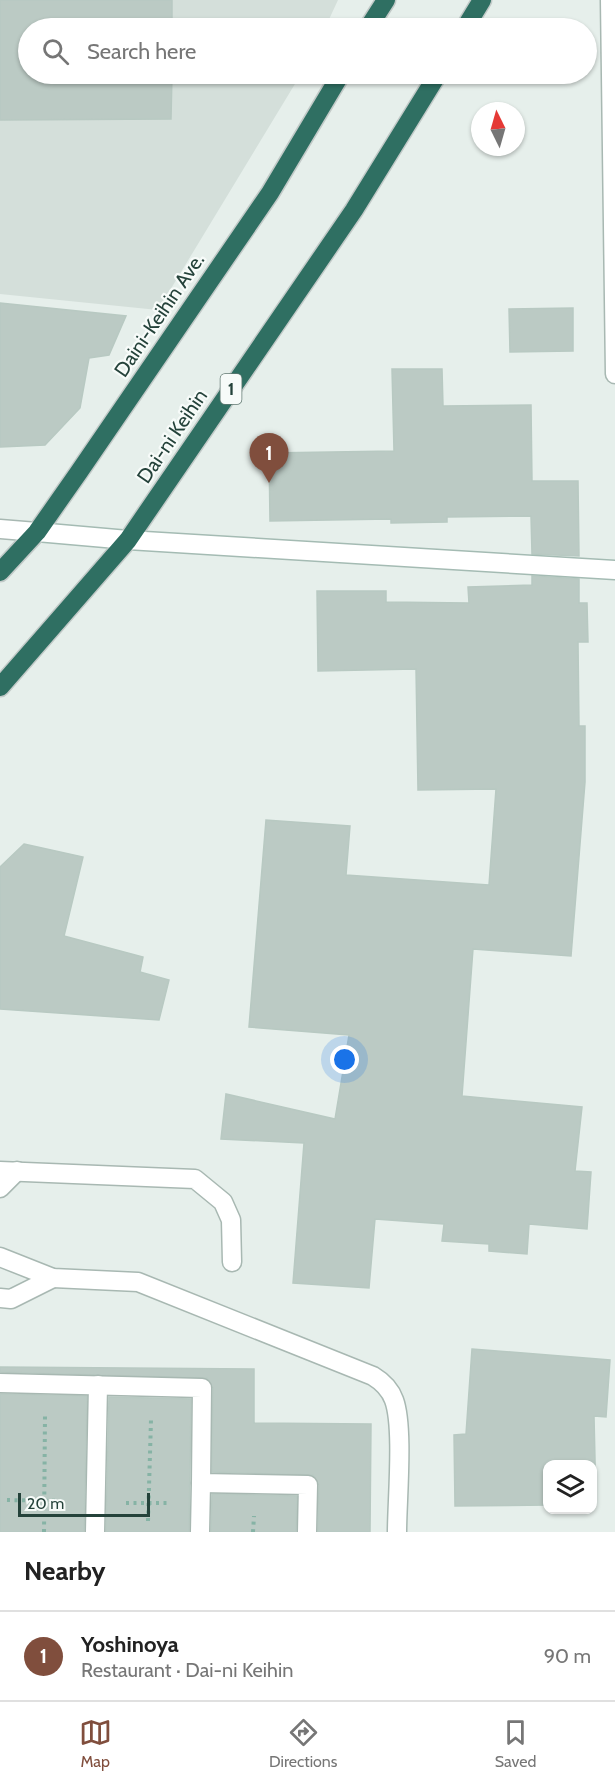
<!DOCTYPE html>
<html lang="en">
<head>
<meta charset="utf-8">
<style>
  body { margin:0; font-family:Cabin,sans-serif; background:#f6f6f6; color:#222 }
  .controls { position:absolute; right:18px; bottom:18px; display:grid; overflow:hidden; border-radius:12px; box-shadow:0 2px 4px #0004 }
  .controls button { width:54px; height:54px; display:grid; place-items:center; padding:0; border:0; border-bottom:2px solid #e0e0e0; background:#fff; color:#222; font:30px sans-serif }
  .compass { position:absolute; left:471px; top:102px; width:54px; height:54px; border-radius:50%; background:#fff; box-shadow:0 2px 4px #0004; rotate:355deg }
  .scale { position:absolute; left:18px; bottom:15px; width:132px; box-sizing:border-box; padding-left:6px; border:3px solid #24423a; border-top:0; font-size:16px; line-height:21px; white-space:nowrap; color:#24423a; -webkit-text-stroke:4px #f7fbf9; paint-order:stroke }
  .you { position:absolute; left:345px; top:1060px; width:21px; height:21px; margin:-15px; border:4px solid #fff; border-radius:50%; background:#1a73e8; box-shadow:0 0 0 9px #1a73e833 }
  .badge { display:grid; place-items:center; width:39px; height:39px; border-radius:50%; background:#804e3d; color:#fff; font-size:20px; font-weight:700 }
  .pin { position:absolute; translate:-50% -50px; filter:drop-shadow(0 2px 3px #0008) }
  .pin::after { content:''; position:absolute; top:32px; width:21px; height:18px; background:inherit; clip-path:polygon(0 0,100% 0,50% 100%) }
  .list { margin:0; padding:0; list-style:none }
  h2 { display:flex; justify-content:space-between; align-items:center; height:78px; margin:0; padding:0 24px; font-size:26px }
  h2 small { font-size:20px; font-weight:400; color:#767676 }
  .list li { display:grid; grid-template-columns:39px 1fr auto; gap:18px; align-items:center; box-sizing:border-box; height:90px; padding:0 24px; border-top:2px solid #e0e0e0 }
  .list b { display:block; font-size:22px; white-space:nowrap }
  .list p { margin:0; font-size:20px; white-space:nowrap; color:#767676 }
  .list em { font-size:20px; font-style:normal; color:#767676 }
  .icon { flex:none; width:33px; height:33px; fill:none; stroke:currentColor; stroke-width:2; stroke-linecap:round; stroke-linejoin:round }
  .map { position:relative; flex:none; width:615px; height:1532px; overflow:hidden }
  .search { position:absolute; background:#fff; box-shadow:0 2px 4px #0004; left:18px; right:18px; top:18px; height:66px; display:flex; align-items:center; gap:15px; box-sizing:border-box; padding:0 21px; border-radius:33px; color:#767676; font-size:22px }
  .sheet { height:168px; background:#fff }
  nav { display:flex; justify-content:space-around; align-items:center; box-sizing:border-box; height:84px; border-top:2px solid #e0e0e0; background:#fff; font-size:16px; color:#767676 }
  nav a { display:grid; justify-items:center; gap:3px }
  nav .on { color:#804e3d }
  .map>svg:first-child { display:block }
  .built { fill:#d4dfda }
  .building { fill:#bbcac4; stroke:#b8c9c2; stroke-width:1.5 }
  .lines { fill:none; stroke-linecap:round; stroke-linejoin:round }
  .lane-casing { stroke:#a8b8b2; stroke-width:21 }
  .street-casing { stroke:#a8b8b2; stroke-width:21 }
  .secondary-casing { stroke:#a4bbb3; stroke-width:21 }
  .highway-casing { stroke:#c2cac8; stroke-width:21 }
  .path { stroke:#86b3a5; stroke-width:4; stroke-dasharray:3 4.5; stroke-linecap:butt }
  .lane { stroke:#fff; stroke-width:18 }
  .street { stroke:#fff; stroke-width:18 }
  .secondary { stroke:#fff; stroke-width:18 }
  .highway { stroke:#2f6f62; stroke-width:18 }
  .labels { text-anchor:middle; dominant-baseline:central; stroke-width:4.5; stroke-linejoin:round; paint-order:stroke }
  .shield { fill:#f7fbf9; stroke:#637a73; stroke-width:1.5 }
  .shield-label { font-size:18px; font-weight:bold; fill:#24423a }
  .street-label { font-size:20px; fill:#24423a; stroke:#f7fbf9 }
</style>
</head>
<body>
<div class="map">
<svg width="615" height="1532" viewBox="0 0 615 1532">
  <rect width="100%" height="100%" fill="#e6efeb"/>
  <path class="built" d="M0 0H338L325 28H28V74H301L158 310 0 294Z"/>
  <g class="building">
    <path d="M0 0H172V28H28V74H172L171 119 0 120Z"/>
    <path d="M0 303 126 316 109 355 89 358 80 408 45 445 0 447Z"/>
    <path d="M573 308V351L510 352 509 309Z"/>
    <path d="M392 369H442L443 406 531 405 532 481H578L579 556 532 554 531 516 447 517V522L391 523V519L270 521 269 453 394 451Z"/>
    <path d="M532 576 579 579V603H587L588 642H578L579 726H585V782L571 956 473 949 462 1096 582 1107 575 1171 591 1172 587 1229 529 1224 527 1254 489 1251V1244L442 1241 444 1224 375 1219 369 1288 293 1283 304 1143 221 1139 226 1094 335 1119 349 1035 249 1027 266 820 350 826 346 875 489 885 496 789 418 790 416 669 318 671 317 591H386V602L469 603 468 587 532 585Z"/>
    <path d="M24 844 83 857 64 936 143 957 140 972 169 980 159 1020 0 1009V867Z"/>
    <path d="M472 1349 610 1360 606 1417 594 1416 596 1504H592V1464H548V1505L455 1506 454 1435 466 1434Z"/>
    <path d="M0 1367 254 1369V1423L371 1424 370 1532H318L319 1485 313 1475 212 1472 213 1388 207 1378 0 1372Z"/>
    <path d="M0 1394 87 1396 84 1532H0Z"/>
    <path d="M109 1397 191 1399 189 1532H106Z"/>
    <path d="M212 1494 297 1496 296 1532H211Z"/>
  </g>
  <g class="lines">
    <g class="lane-casing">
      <g id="lane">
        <path d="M0 1171 195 1179 223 1202 231 1220 232 1262"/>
        <path d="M0 1188 17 1171"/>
        <path d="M0 1257 53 1278 138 1282 373 1376C383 1382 390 1389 394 1400 404 1427 397 1501 397 1532"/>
        <path d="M0 1298 11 1299 53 1278"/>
        <path d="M0 1383 202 1388 201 1483 308 1485 307 1532"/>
        <path d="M95 1532 98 1385"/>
        <path d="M200 1532 201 1483"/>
      </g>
    </g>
    <g class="street-casing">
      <g id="street">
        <path d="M610 0 615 374"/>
        <path d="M0 529 37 532"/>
      </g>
    </g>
    <g class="secondary-casing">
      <path id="secondary" d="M37 532 128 540 615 570"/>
    </g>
    <g class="highway-casing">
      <g id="highway">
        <path d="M368 28 386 0"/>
        <path d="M465 28 482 0"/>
        <path d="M0 572 37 532 79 472 270 193 341 74"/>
        <path d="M0 687 128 540 354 210 438 74"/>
      </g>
    </g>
    <g class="path">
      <path d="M7 1500 64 1501"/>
      <path d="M126 1503H169"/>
      <path d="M148 1521 151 1420"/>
      <path d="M44 1532 45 1416"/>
      <path d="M253 1532 254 1516"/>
    </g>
    <use href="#lane" class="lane"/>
    <use href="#street" class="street"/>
    <use href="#secondary" class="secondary"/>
    <use href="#highway" class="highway"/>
  </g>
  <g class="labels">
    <rect class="shield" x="220.5" y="374" width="21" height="30" rx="4.5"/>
    <g class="shield-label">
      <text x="231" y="389">1</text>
    </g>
    <g class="street-label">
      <text transform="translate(159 315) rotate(-56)">Daini-Keihin Ave.</text>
      <text transform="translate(172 436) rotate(-56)">Dai-ni Keihin</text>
    </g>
  </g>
</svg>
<div class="controls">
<button><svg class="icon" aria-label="layers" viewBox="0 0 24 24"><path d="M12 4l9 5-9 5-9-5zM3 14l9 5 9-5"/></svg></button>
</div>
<svg class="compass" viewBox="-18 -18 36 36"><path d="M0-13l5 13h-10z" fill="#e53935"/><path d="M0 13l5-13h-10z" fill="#767676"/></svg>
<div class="scale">20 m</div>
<div class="you"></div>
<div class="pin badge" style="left:269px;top:483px">1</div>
<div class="search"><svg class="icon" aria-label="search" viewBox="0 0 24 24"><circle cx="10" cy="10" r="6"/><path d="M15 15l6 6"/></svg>Search here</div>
</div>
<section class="sheet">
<h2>Nearby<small></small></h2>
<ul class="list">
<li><span class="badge">1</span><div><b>Yoshinoya</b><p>Restaurant · Dai-ni Keihin</p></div><em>90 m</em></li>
</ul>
</section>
<nav>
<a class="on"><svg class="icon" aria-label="map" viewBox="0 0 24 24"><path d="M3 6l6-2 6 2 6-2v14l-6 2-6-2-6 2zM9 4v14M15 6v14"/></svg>Map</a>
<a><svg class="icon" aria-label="directions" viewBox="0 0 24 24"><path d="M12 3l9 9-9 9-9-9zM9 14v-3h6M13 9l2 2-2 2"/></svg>Directions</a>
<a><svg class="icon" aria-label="saved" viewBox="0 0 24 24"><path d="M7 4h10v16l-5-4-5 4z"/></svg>Saved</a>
</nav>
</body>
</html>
